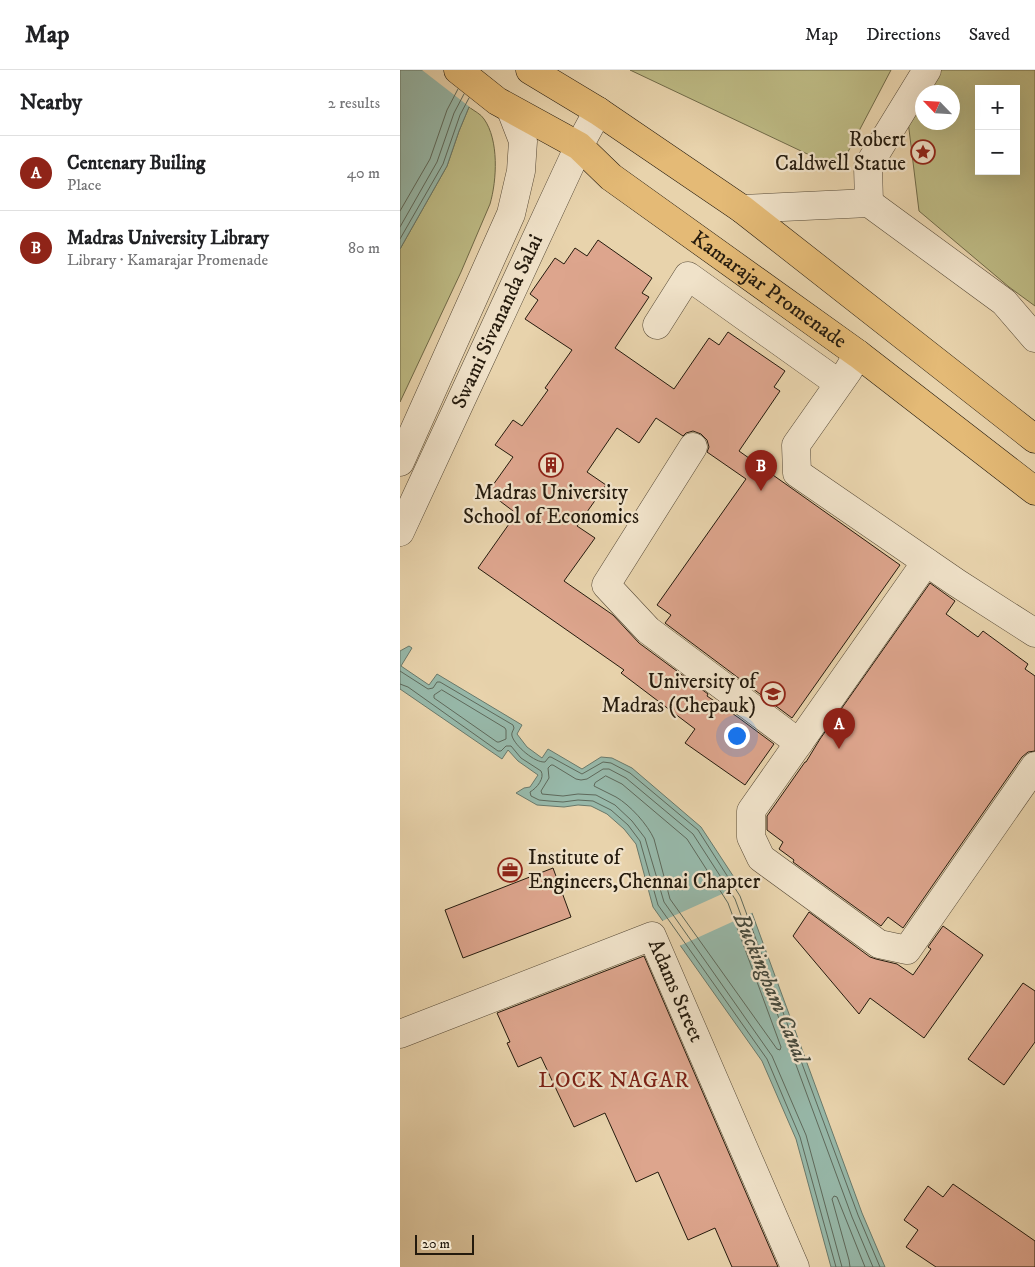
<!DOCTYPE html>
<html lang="en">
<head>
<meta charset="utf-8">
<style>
  body { margin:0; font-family:"IM FELL DW Pica",serif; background:#f6f6f6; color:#202124 }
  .controls { position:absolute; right:15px; top:15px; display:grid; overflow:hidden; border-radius:0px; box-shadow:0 5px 20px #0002 }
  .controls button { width:45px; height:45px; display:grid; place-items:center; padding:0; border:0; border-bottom:1px solid #e0e0e0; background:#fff; color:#202124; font:25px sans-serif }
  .compass { position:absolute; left:515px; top:15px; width:45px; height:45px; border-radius:50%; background:#fff; box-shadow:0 5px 20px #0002; rotate:295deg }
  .scale { position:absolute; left:15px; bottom:12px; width:59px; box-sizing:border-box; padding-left:5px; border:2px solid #241a0d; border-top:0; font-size:14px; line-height:18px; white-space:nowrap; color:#241a0d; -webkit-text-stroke:4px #f0e2c9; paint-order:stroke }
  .you { position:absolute; left:336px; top:665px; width:18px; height:18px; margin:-12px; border:4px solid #fff; border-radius:50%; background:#1a73e8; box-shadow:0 0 0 8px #1a73e833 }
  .badge { display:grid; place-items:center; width:32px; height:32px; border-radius:50%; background:#8f2418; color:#fff; font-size:16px; font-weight:700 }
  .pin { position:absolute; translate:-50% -41px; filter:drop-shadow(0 1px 2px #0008) }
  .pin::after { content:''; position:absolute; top:26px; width:18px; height:15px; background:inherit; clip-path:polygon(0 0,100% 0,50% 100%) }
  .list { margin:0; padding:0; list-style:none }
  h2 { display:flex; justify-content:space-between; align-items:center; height:65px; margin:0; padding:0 20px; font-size:21px }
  h2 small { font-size:16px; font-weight:400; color:#757577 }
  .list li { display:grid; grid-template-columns:32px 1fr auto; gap:15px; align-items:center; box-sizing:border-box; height:75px; padding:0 20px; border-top:1px solid #e0e0e0 }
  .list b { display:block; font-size:19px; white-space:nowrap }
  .list p { margin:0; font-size:16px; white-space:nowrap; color:#757577 }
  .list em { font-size:16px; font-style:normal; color:#757577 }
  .map { position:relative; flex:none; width:635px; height:1197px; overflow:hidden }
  header { display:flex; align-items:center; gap:30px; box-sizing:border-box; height:70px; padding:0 25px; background:#fff; border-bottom:1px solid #e0e0e0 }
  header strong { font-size:24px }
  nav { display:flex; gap:28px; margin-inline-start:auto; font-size:18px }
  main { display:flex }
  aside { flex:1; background:#fff }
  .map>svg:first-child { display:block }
  .green { fill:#bdba84; stroke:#706a48; fill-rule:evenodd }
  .water { fill:#97b8a9; stroke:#69796b }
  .pier { fill:#e8d3ac }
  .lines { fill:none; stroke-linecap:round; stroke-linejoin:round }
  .shore { stroke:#5e695b; stroke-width:1 }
  .building { fill:#dda58d; stroke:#241a0d }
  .minor-casing { stroke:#554835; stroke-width:29 }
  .major-casing { stroke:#241a0d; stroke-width:29 }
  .minor { stroke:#f0e2c9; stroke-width:28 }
  .major { stroke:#e4ba76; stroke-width:28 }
  .labels { text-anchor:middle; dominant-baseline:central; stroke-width:4.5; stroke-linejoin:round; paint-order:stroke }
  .poi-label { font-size:21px; fill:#241a0d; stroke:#f0e2c9; text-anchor:end }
  .street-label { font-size:21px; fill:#241a0d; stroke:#f0e2c9 }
  .water-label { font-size:22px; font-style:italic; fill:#46493c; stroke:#f0e2c9 }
  .neighbourhood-label { font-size:22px; letter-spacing:1px; fill:#7a1f14; stroke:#f0e2c9 }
</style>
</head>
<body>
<header>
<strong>Map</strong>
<nav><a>Map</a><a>Directions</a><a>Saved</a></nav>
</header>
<main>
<aside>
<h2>Nearby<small>2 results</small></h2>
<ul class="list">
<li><span class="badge">A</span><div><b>Centenary Builing</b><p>Place</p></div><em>40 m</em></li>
<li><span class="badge">B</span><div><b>Madras University Library</b><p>Library · Kamarajar Promenade</p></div><em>80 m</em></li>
</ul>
</aside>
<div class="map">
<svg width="635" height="1197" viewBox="0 0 635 1197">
  <rect width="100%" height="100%" fill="#e8d3ac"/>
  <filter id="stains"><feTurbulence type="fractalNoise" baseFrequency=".004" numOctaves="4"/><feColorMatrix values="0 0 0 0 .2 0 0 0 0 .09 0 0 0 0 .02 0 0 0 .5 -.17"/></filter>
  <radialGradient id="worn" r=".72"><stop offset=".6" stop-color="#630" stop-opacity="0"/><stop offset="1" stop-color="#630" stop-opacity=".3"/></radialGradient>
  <g class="green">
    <path d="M230 0H491L439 99Z"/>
    <path d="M537 0H635V236L609 217 519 141 507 43ZM579 19H616V101H579ZM522 22H552V52H522Z"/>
    <path d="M69 37C74 41 81 44 84 49 99 70 97 110 90 134L61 202 0 332V179L47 96 59 61Z"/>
  </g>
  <g class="water">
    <path d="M0 0H93L69 37 59 61 47 96 0 179Z"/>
    <path d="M9 576 12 578 1 596 29 615 37 604 122 655 117 664 127 677 142 688 148 679 182 699 201 687 212 688 232 698 301 757 345 824 462 1143 485 1197H431L396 1069 362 991 253 837 236 774 224 759 207 744 191 736 178 735 164 737 137 735 116 723 124 718 130 717 138 705 118 691 108 680 102 689 0 619V581Z"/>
  </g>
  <g class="pier">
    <path d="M22 0H95L71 38Z"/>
    <path d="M342 815 347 823 354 842 277 877 260 852Z"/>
  </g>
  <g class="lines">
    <g class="shore">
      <path d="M0 141 30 89 47 40 58 19"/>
      <path d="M0 157 37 92 54 43 64 24"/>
      <path d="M0 169 43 94 60 45 69 28"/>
      <path d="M0 601 28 619 33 618 37 612H40L113 655 114 658C113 661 111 663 112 666 115 676 135 693 145 692L149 687H151L182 704 203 692 211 693 230 703 298 760 340 826 458 1145 480 1197"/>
      <path d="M0 614 8 617 98 681H101L106 676H111L121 688 141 701C145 708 137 718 130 722L131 726 139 730 149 731 163 732 178 730 193 731 211 740 228 755 240 771 258 835 367 989 400 1067 436 1197"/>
      <path d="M42 620 105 658 106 660V669L99 672H97L34 628V625L40 621Z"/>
      <path d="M206 706 222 714 287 769 328 833 381 977 380 980 377 979 270 829 254 769C248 755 230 735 216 727 209 723 201 720 194 716L195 713Z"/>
      <path d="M442 1197 406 1065 372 986 264 832 245 768 232 751 215 735 196 725 178 724 163 726 142 724 141 721 149 708 148 698 151 695H153L176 709 181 710 187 709 203 699H209L226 708 293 764 335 829 452 1147 473 1197"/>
      <path d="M450 1197 449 1190 432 1129 434 1126 437 1127 465 1197"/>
    </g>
  </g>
  <g class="building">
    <path d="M198 170 252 208 242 223 249 227 215 278 274 319 309 268 319 275 328 262 385 301 374 317 380 321 339 381 500 495 392 648 265 553 271 545 257 535 346 409 307 382 309 377 307 370 301 364 293 361 286 363 283 366 256 348 239 373 217 358 187 402 206 415 177 456 195 468 164 511 213 545 239 573 308 624 307 626 339 648 374 674 345 715 285 673 295 659 221 603 224 600 78 498 109 454 105 452 113 441 88 422 113 387 95 375 113 350 122 356 148 320 145 318 172 280 125 249 138 230 130 224 155 188 164 194 175 178 187 186Z"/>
    <path d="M530 513 555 531 546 544 578 567 583 561 628 594 625 599 635 606V681L628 682 622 687 503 858 488 847 481 856 393 792 394 790 379 779 383 772 367 760V746L405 692H406L420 669Z"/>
    <path d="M153 798 171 847 63 888 45 840Z"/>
    <path d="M409 842 470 887 476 889 497 894 513 905 531 879 528 877 543 856 583 885 524 968 470 928 459 944 393 866Z"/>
    <path d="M244 886 378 1197H332L315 1158 288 1170 258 1102 236 1112 205 1043 174 1057 141 987 118 997 107 973 110 972 97 943Z"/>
    <path d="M623 913 635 921V972L604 1015 568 989Z"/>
    <path d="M553 1114 635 1171V1197H536L506 1177 518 1160 504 1150 528 1116 543 1127Z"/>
  </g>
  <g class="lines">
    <g class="minor-casing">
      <g id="minor">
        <path d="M469 133 468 96 527 0"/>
        <path d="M342 139 469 133 604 232 635 268"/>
        <path d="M257 255 288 206 438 313"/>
        <path d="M458 284 448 301 396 375 397 403 557 513 635 563"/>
        <path d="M293 377 206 515 248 560 399 673"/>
        <path d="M0 392 111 144 121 101 123 71 111 40"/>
        <path id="s1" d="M0 462 179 76 198 41"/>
        <path d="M526 492 351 741V767L361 788 479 874 507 880 635 696"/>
        <path id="s2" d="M0 964 252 866 395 1197"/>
      </g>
    </g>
    <g class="major-casing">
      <g id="major">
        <path id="s3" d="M58 0 97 31 179 76 211 107 458 284 635 421"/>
        <path d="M130 0 198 41 342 139 635 369"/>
      </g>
    </g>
    <use href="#minor" class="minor"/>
    <use href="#major" class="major"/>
  </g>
  <defs>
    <g id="sight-ring" transform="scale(1.25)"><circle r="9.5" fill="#f0e2c9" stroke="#8f2418" stroke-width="1.5"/><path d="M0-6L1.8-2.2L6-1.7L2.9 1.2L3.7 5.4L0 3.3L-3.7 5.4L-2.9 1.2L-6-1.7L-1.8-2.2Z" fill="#8f2418"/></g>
    <g id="building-ring" transform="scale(1.25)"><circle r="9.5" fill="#f0e2c9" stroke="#8f2418" stroke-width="1.5"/><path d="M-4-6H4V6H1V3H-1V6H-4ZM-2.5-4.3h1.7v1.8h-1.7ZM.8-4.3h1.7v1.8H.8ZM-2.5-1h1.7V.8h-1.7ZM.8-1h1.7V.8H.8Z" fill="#8f2418"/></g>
    <g id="university-ring" transform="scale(1.25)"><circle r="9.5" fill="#f0e2c9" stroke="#8f2418" stroke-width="1.5"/><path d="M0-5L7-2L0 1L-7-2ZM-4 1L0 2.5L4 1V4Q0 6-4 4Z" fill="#8f2418"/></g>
    <g id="office-ring" transform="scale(1.25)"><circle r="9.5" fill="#f0e2c9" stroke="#8f2418" stroke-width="1.5"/><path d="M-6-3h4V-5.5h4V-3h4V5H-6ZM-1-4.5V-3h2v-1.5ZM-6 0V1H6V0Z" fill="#8f2418"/></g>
  </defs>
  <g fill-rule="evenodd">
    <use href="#sight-ring" x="523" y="82"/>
    <use href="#building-ring" x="151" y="395"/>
    <use href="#university-ring" x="373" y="624"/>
    <use href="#office-ring" x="110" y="800"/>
  </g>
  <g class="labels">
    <g class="poi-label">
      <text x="506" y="70">Robert<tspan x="506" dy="24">Caldwell Statue</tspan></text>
      <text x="151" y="423" text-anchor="middle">Madras University<tspan x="151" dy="24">School of Economics</tspan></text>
      <text x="356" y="612">University of<tspan x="356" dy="24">Madras (Chepauk)</tspan></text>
      <text x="128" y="788" text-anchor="start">Institute of<tspan x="128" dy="24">Engineers,Chennai Chapter</tspan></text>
    </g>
    <g class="street-label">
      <text stroke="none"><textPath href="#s3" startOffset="382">Kamarajar Promenade</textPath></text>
      <text stroke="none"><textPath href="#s1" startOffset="232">Swami Sivananda Salai</textPath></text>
      <text stroke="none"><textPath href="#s2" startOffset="330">Adams Street</textPath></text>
    </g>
    <g class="water-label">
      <text transform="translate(371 918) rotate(67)">Buckingham Canal</text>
    </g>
    <g class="neighbourhood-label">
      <text x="214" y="1010">LOCK NAGAR</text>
    </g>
  </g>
  <rect width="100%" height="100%" filter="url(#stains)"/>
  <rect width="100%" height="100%" fill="url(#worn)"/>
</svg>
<div class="controls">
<button>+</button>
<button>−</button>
</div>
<svg class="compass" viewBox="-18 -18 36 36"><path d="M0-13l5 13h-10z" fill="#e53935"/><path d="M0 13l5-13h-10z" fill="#757577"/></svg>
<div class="scale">20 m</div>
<div class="you"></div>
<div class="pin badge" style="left:439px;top:679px">A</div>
<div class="pin badge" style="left:361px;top:421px">B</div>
</div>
</main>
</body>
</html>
